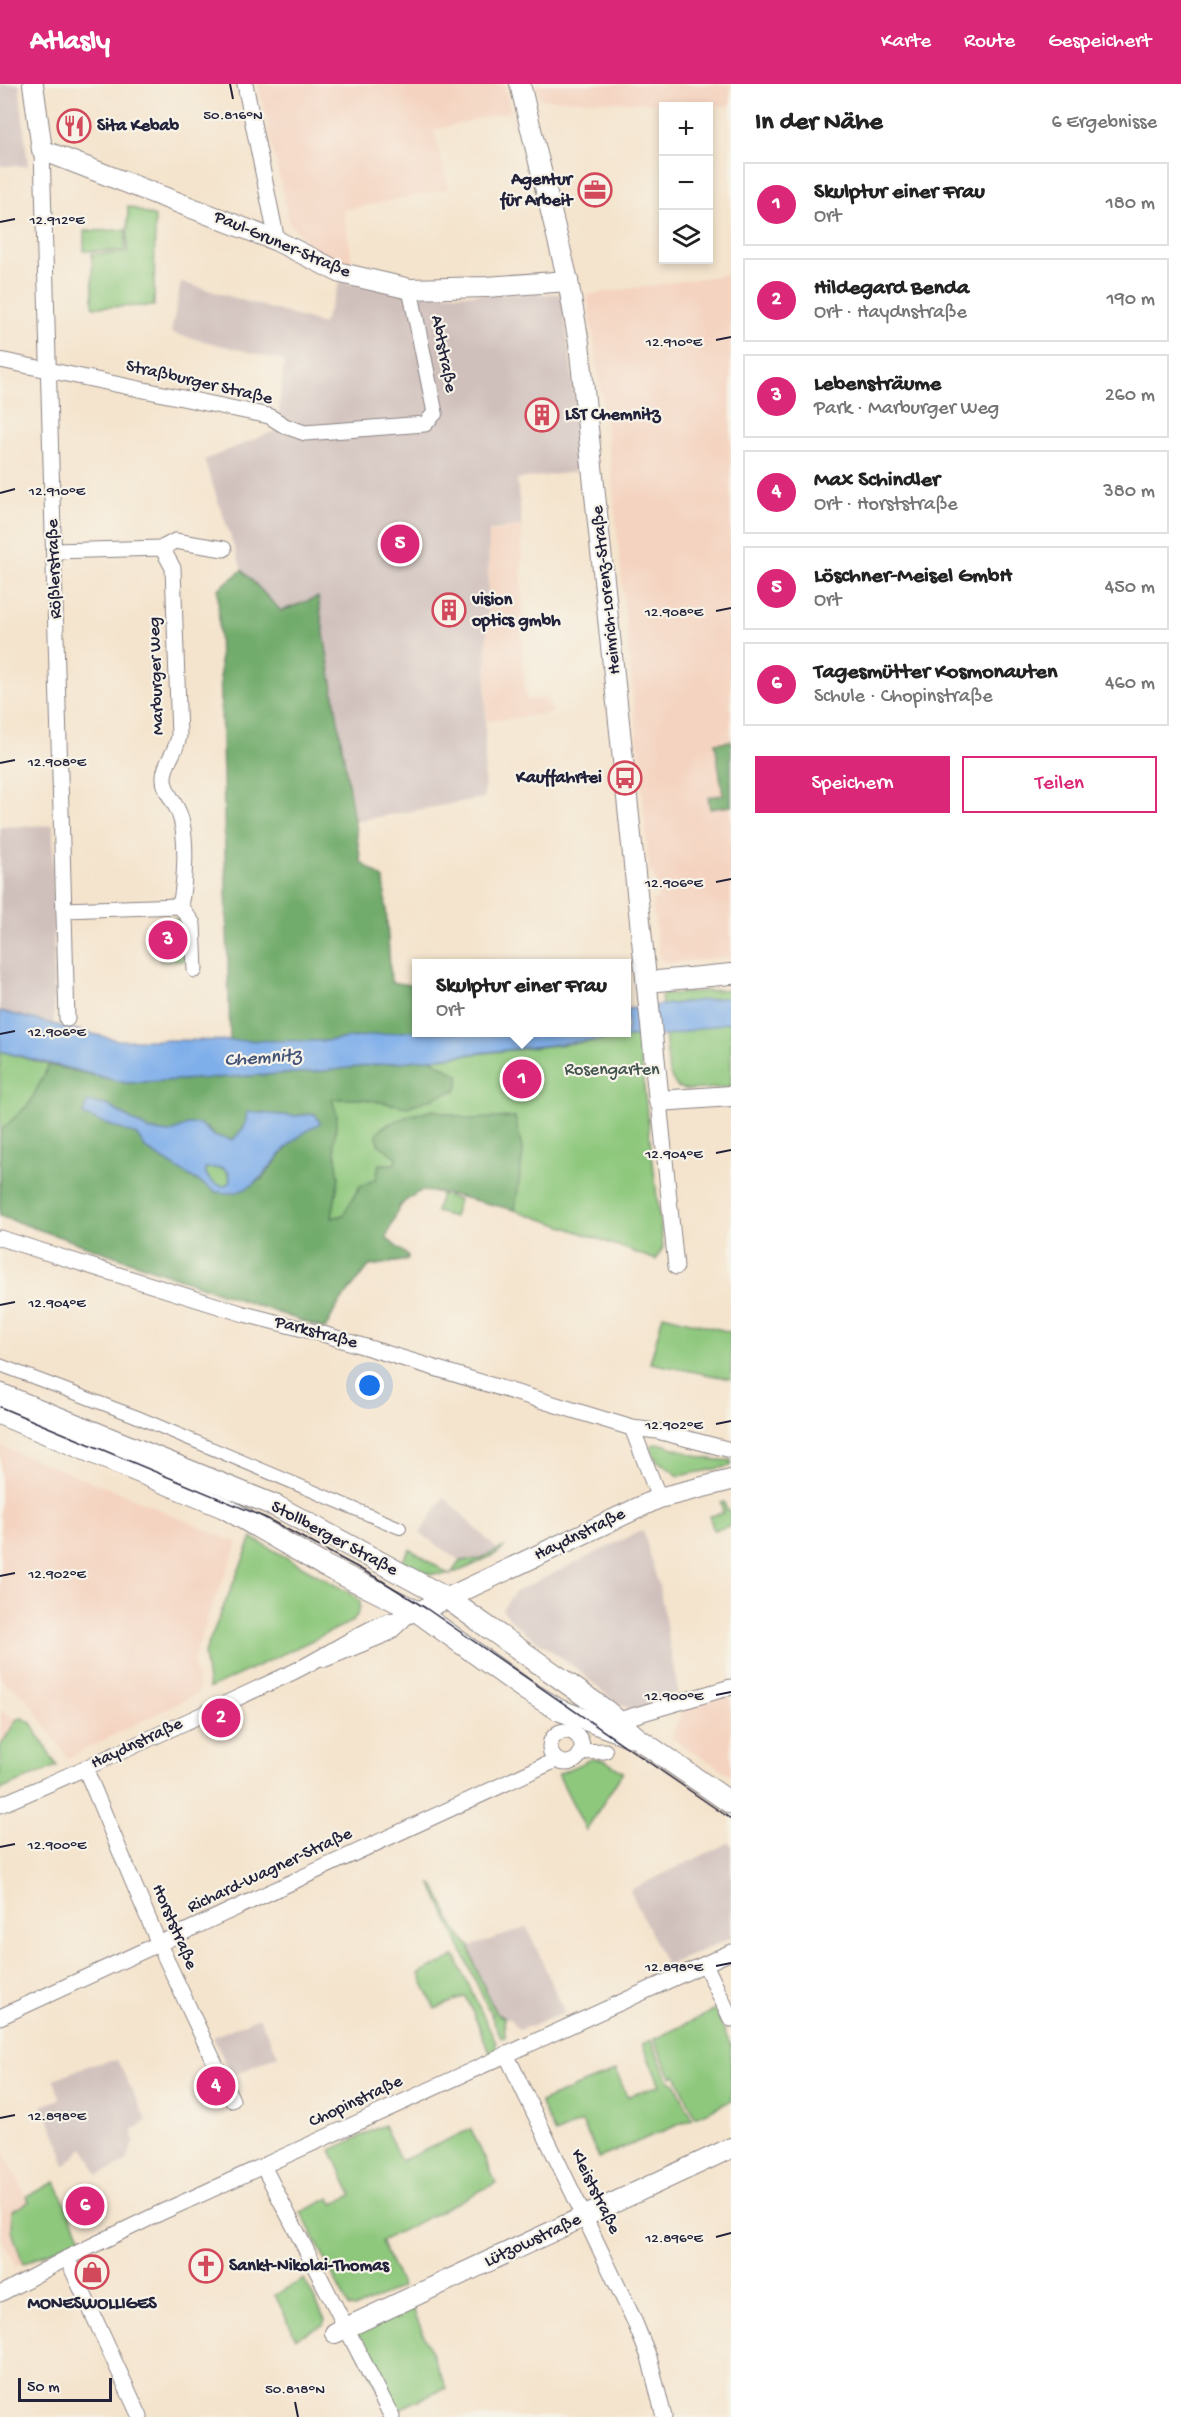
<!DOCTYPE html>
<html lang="de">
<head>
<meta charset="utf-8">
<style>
  body { margin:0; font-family:"Gochi Hand",sans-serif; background:#f2f2f2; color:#222 }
  .controls { position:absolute; right:18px; top:18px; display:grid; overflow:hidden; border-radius:0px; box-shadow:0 3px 9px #0003 }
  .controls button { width:54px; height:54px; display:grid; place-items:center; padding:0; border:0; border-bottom:2px solid #e0e0e0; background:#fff; color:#222; font:30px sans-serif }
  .scale { position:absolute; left:18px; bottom:15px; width:94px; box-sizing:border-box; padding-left:6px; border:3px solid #22223b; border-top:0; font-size:16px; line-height:21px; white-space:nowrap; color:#22223b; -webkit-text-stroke:4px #f7f3e8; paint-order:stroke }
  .you { position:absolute; left:370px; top:1302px; width:21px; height:21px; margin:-15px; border:4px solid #fff; border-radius:50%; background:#1a73e8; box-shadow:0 0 0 9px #1a73e833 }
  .badge { display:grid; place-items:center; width:39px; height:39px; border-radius:50%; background:#db2777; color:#fff; font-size:20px; font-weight:700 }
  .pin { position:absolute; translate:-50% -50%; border:3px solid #fff; box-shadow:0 2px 6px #0006 }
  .popup { position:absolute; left:412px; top:875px; width:219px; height:78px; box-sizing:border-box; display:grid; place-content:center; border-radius:0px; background:#fff; filter:drop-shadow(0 2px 4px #0005); font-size:20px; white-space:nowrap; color:#767676 }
  .popup b { font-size:22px; color:#222 }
  .popup::after { content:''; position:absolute; left:50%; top:100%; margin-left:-12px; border:12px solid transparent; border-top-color:#fff }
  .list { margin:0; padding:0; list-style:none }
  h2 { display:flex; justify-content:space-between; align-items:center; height:78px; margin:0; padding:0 24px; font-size:26px }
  h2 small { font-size:20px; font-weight:400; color:#767676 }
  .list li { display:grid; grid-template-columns:39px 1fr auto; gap:18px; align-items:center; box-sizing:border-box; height:84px; margin:0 12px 12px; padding:0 12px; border:2px solid #e0e0e0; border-radius:0px }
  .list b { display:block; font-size:22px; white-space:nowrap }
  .list p { margin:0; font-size:20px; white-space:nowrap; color:#767676 }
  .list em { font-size:20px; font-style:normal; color:#767676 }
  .actions { display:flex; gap:12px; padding:18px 24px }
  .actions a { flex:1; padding:14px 0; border:2px solid #db2777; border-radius:0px; text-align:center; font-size:21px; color:#db2777 }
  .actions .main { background:#db2777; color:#fff }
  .icon { flex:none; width:33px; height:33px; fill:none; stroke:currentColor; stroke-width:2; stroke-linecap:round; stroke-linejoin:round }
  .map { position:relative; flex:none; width:731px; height:2333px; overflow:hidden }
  header { display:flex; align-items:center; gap:36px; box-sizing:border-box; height:84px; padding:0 30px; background:#db2777; color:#fff }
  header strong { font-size:28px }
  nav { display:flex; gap:33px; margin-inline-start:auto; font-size:21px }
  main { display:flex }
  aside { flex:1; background:#fff }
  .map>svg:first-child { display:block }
  .built { fill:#f4d3c0 }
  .industrial { fill:#d0c0bc }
  .green { fill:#8ec87d; stroke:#58755c; stroke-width:1.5; fill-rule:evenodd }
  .forest { fill:#72ac6c; stroke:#4a6754; stroke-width:1.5; fill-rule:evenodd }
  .water { fill:#7fafea; stroke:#506892; stroke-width:1.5; fill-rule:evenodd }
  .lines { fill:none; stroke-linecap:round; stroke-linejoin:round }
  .pedestrian-casing { stroke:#8b8384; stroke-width:14 }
  .minor-casing { stroke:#8b8384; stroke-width:17 }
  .tertiary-casing { stroke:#8b8384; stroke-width:22 }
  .secondary-casing { stroke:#8b8384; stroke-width:23 }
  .pedestrian { stroke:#fff; stroke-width:12 }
  .minor { stroke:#fff; stroke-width:15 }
  .tertiary { stroke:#fff; stroke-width:20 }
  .secondary { stroke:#fff; stroke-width:21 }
  .tram { stroke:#22223b; stroke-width:1.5 }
  .ticks { fill:none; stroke:#22223b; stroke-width:2 }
  .labels { text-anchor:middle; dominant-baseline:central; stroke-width:4.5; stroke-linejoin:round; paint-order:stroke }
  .poi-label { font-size:18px; font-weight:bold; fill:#22223b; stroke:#f7f3e8; text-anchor:start }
  .street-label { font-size:18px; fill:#22223b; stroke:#f7f3e8 }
  .park-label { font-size:18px; fill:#42544f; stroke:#f7f3e8 }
  .water-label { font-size:20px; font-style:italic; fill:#435378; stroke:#f7f3e8 }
  .ticks-label { font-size:15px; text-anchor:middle; fill:#22223b; stroke:#f7f3e8; stroke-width:4.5; stroke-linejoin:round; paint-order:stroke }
</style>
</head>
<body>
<header>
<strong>Atlasly</strong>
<nav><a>Karte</a><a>Route</a><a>Gespeichert</a></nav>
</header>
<main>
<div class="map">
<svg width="731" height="2333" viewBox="0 0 731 2333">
  <rect width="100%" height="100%" fill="#f7f3e8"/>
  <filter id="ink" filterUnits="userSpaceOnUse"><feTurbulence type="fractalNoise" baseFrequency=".0167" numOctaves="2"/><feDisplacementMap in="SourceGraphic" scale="12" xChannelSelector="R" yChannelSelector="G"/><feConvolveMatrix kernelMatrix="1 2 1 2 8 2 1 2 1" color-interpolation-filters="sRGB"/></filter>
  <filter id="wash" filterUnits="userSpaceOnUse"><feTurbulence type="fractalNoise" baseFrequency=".008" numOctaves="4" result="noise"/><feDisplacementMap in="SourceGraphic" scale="24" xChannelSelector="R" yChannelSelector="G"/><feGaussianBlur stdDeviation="1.35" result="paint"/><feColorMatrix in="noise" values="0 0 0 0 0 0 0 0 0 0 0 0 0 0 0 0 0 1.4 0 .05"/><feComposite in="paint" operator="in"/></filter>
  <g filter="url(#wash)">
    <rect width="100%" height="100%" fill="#f4e4cd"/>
    <g class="built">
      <path d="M258 0H504L511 27 434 46 449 105 343 126 353 182 311 164 289 138Z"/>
      <path d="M536 0H731V22L540 15Z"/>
      <path d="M731 190V873L670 879 662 877 659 872 652 816 658 815 654 789H650L610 374 587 211Z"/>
      <path d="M522 441V576L527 616 547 614 553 629 486 638 489 449Z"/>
      <path d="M0 1362 126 1411 238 1459 207 1535 193 1578 199 1603 198 1609 68 1674 25 1612 0 1594Z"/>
      <path d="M731 1612V1691L671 1654 684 1622Z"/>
      <path d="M0 1626 17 1635 0 1663Z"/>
      <path d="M0 2060 29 2118 11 2130 12 2147 23 2180 15 2182 0 2151Z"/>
    </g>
    <g class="industrial">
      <path d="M0 0H19L28 82H0Z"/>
      <path d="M181 198 323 240 340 198 417 210H562L584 387 517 395 522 441 489 447 484 714 356 737 318 514 281 528 242 486 204 376 277 346 284 277 171 249Z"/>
      <path d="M53 741 54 941 0 927V743Z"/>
      <path d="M444 1413 497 1465 491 1470 479 1475 460 1477 420 1449Z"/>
      <path d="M643 1446 660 1506 678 1608 636 1627 618 1620 573 1582 518 1543 502 1525 515 1508Z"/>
      <path d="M728 1759 731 1760V1854L666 1882 630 1806Z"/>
      <path d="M527 1843 565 1929 519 1946 511 1935 496 1931 475 1882 470 1863Z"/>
      <path d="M259 1933 278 1971 232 1992 213 1953Z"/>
      <path d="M117 1976 147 2037 133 2046 134 2058 126 2078 98 2091 84 2064 64 2083 60 2060 42 2022 60 2015 54 1995 90 1981Z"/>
    </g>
    <g class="green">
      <path d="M128 122 155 133 154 222 93 223 92 170 127 169Z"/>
      <path d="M126 146 125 167H84V147Z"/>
      <path d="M185 835 186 877H160V862H151L150 849H157V836Z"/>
      <path d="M731 905V1003L689 1006 677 1003 669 989 661 911Z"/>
      <path d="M638 952 663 1163 656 1176C619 1163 448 1096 419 1108 399 1115 393 1136 386 1154L408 1172 407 1176 369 1182 337 1222 325 1245 0 1132V967L52 982 314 988ZM146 1065H286L216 1108Z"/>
      <path d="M213 1083C224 1084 228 1086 230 1097L225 1102C215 1101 206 1095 205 1084Z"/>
      <path d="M441 1110 459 1116 454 1133 436 1128Z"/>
      <path d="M663 1231 731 1248V1295L650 1279Z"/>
      <path d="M657 1359C685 1365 699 1378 731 1376V1382L679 1392 657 1376 651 1367V1362Z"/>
      <path d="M721 1418H724L727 1426 731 1428V1442L713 1446 710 1432 723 1429Z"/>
      <path d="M252 1454 353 1511 360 1517 359 1528 353 1537 209 1605 204 1570Z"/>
      <path d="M504 1463C500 1469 492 1472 485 1475 446 1495 440 1494 399 1482L410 1465 450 1491 460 1477 479 1475Z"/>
      <path d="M23 1634 31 1639 57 1682 0 1706V1663L17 1635Z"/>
      <path d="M591 1675 604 1676 623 1688 586 1746 558 1690Z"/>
      <path d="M431 1799 435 1802 455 1845 470 1863 475 1882 496 1930 504 1933 505 1953H501Z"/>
      <path d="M455 1872 496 1959V1965L490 1969 466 1912 435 1925 419 1890Z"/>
      <path d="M715 1926 731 1962V2017L695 2033 676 1991 671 1993 654 1955Z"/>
      <path d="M651 1956 669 1997 676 2000 692 2035 599 2074 582 2038 555 2050 540 2018 616 1986 627 2013 660 2001 642 1960Z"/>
      <path d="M384 2041 401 2077 471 2045 496 2099 381 2157 402 2203 356 2224 349 2223 301 2128 330 2114 333 2120 352 2111 331 2066Z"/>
      <path d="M55 2098 81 2153 23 2180 12 2147V2127L29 2118 27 2112Z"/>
      <path d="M304 2195 325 2235 323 2241 296 2254 275 2211Z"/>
      <path d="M409 2215 446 2304 390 2329 347 2243Z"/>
    </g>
    <g class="forest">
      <path d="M242 486 281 527 318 513 361 778 384 795 391 898 417 902V947L325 957H230L218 505Z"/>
      <path d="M731 657V722L710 725 708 713 723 711 715 659Z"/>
      <path d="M429 974 460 992 457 1006 407 1023 363 1015H332L337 1031 334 1060 339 1093 332 1134 343 1131 360 1102 376 1095 379 1080H394L397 1073 378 1060 377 1049 384 1042 411 1031 434 1026 469 1035 515 1033 523 1069 515 1126 444 1109 420 1107 400 1121 386 1154 408 1172 407 1176 369 1182 337 1222 325 1245 0 1132V1047L29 1020 49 981 126 999 314 988ZM87 1019 107 1021 148 1046 169 1049 190 1040 207 1044 214 1052 233 1056 245 1042 247 1028 294 1032 315 1030 302 1049 286 1065 262 1095 236 1108H216L146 1065 137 1051 83 1031Z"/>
    </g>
    <g class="water">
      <path d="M731 913V938L665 952H638L567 959 314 988 126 999 0 967V927L117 956 325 957 417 946V948H627V925Z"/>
      <path d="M87 1018 107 1021 148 1046 169 1049 190 1040H200L214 1052 233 1056 245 1042 247 1028 294 1032 315 1030 320 1039C307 1046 296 1054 286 1064 266 1086 252 1115 216 1108L146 1065 137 1051 83 1031ZM205 1084H223L229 1089 230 1097 225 1102C215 1101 205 1095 205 1084Z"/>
    </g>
  </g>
  <g filter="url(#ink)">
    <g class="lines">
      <g class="pedestrian-casing">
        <path id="pedestrian" d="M0 1281 135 1332 400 1444"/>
      </g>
      <g class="minor-casing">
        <g id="minor">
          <path d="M245 0 277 157"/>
          <path d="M42 66 67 935"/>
          <path d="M0 276 269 332 285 342 305 349 425 340 435 329 410 205"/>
          <path d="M162 464 175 457 224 465"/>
          <path d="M54 467 162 464 173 484 179 652C177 667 163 681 164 695 164 707 175 718 179 729 188 752 185 798 180 822L64 826"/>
          <path d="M180 822 193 840 195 886"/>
          <path d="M659 1017 676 1183"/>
          <path d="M0 1154 244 1230 323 1250 632 1344 657 1347 731 1366"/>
          <path d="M632 1344 659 1414"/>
          <path d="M325 1575 389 1549 404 1535"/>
          <path d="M619 1636 731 1603"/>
          <circle cx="566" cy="1663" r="16"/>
          <path d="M581 1668 605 1667"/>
          <path d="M85 1684 159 1860 232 2016"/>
          <path d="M0 1721C98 1680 194 1634 291 1589 323 1574 351 1553 383 1539 395 1535 407 1534 418 1528"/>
          <path d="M705 1880 731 1935"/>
          <path d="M0 1933 556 1676"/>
          <path d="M506 1970 633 2234 649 2273 664 2333"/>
          <path d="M263 2082 392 2333"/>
          <path d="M67 2174 140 2333"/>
          <path d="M0 2210 67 2174 160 2129 731 1868"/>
        </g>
      </g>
      <g class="tertiary-casing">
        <g id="tertiary">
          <path d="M33 0 42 66 277 157 341 189 410 205 486 203 568 197"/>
          <path d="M520 0 568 197 579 259 659 1017 731 1012"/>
          <path d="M647 898 731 890"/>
          <path d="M418 1528 659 1414 731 1396"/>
          <path d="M335 2249 731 2064"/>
        </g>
      </g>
      <g class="secondary-casing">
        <g id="secondary">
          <path d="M0 1310 276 1422 448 1515 605 1626 637 1654 731 1719"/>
          <path d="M0 1330 225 1424 323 1481 418 1528 526 1606 559 1626 630 1652"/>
        </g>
      </g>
      <use href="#pedestrian" class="pedestrian"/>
      <use href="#minor" class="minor"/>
      <use href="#tertiary" class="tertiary"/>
      <use href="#secondary" class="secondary"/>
      <path class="tram" d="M0 1323 266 1434 379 1495 427 1525 731 1735"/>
    </g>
  </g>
  <path class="ticks" d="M230 0 233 15M0 138 15 135M716 256 731 253M0 409 15 405M716 527 731 524M0 679 15 676M716 798 731 795M0 950 15 947M716 1069 731 1066M0 1221 15 1218M716 1340 731 1337M0 1492 15 1489M716 1611 731 1608M0 1763 15 1760M716 1882 731 1879M0 2034 15 2031M716 2153 731 2149M295 2318 298 2333"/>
  <defs>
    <g id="restaurant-ring" transform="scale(1.725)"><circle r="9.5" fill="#f7f3e8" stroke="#d1495b" stroke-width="1.5"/><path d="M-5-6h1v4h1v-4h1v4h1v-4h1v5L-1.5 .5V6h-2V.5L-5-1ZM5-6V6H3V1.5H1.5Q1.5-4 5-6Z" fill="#d1495b"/></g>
    <g id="office-ring" transform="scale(1.725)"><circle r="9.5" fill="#f7f3e8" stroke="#d1495b" stroke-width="1.5"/><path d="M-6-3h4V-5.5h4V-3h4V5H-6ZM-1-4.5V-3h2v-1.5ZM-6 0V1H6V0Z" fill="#d1495b"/></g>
    <g id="building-ring" transform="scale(1.725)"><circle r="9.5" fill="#f7f3e8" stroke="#d1495b" stroke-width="1.5"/><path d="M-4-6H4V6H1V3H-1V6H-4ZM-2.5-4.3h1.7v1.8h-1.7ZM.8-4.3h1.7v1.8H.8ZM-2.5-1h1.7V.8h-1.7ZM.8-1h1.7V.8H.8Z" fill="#d1495b"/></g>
    <g id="bus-ring" transform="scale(1.725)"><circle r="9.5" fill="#f7f3e8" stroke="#d1495b" stroke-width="1.5"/><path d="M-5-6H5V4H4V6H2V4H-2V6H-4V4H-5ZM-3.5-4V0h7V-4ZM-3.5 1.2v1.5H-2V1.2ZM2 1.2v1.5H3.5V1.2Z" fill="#d1495b"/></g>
    <g id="church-ring" transform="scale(1.725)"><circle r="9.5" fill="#f7f3e8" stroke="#d1495b" stroke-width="1.5"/><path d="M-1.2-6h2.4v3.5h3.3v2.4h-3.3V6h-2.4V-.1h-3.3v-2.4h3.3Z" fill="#d1495b"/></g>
    <g id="shop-ring" transform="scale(1.725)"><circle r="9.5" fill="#f7f3e8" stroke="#d1495b" stroke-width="1.5"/><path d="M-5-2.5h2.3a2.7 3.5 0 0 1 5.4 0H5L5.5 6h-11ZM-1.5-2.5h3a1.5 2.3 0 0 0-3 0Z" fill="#d1495b"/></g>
  </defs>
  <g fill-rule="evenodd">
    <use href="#restaurant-ring" x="74" y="42"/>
    <use href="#office-ring" x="595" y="106"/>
    <use href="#building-ring" x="542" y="331"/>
    <use href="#building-ring" x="449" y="526"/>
    <use href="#bus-ring" x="625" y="694"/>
    <use href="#church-ring" x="206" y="2182"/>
    <use href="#shop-ring" x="92" y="2188"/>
  </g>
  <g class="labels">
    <g class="poi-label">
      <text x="97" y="42">Sita Kebab</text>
      <text x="572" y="96" text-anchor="end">Agentur<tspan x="572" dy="21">für Arbeit</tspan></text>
      <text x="565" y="331">LST Chemnitz</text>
      <text x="472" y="516">vision<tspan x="472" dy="21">optics gmbh</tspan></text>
      <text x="602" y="694" text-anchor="end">Kauffahrtei</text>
      <text x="229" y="2182">Sankt-Nikolai-Thomas</text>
      <text x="92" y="2220" text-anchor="middle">MONESWOLLIGES</text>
    </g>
    <g class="street-label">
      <text transform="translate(282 161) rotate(23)">Paul-Gruner-Straße</text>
      <text transform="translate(443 270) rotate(79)">Abtstraße</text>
      <text transform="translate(199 299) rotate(13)">Straßburger Straße</text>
      <text transform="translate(55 485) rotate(-92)">Rößlerstraße</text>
      <text transform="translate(607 506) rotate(-96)">Heinrich-Lorenz-Straße</text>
      <text transform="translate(157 592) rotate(-92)">Marburger Weg</text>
      <text transform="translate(316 1249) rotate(15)">Parkstraße</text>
      <text transform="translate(580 1451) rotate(-26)">Haydnstraße</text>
      <text transform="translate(334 1455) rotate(28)">Stollberger Straße</text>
      <text transform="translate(137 1660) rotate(-25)">Haydnstraße</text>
      <text transform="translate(270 1787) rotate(-25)">Richard-Wagner-Straße</text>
      <text transform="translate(174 1843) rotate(67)">Horststraße</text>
      <text transform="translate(356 2018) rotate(-25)">Chopinstraße</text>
      <text transform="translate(595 2108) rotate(64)">Kleiststraße</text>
      <text transform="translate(533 2157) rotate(-25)">Lützowstraße</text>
    </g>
    <g class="park-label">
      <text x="612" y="986">Rosengarten</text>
    </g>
    <g class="water-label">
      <text transform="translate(263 975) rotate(-4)">Chemnitz</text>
    </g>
  </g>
  <g class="ticks-label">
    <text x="233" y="35">50.816°N</text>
    <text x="57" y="140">12.912°E</text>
    <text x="674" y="262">12.910°E</text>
    <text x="57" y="411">12.910°E</text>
    <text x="674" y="532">12.908°E</text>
    <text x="57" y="682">12.908°E</text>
    <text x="674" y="803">12.906°E</text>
    <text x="57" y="952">12.906°E</text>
    <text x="674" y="1074">12.904°E</text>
    <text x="57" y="1223">12.904°E</text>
    <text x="674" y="1345">12.902°E</text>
    <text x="57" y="1494">12.902°E</text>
    <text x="674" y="1616">12.900°E</text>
    <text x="57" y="1765">12.900°E</text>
    <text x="674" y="1887">12.898°E</text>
    <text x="57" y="2036">12.898°E</text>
    <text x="674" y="2158">12.896°E</text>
    <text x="295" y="2309">50.818°N</text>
  </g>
</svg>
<div class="controls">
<button>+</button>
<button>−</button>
<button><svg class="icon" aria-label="layers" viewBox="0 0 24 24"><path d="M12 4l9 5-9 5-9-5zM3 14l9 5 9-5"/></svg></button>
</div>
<div class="scale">50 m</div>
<div class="you"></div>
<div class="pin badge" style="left:522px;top:995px">1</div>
<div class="popup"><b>Skulptur einer Frau</b>Ort</div>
<div class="pin badge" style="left:221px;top:1634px">2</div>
<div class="pin badge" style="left:168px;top:856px">3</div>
<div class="pin badge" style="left:216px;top:2002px">4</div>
<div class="pin badge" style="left:400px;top:460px">5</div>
<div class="pin badge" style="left:85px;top:2122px">6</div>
</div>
<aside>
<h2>In der Nähe<small>6 Ergebnisse</small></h2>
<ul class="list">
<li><span class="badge">1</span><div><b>Skulptur einer Frau</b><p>Ort</p></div><em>180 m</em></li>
<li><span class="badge">2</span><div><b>Hildegard Benda</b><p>Ort · Haydnstraße</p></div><em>190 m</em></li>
<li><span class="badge">3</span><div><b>Lebensträume</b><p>Park · Marburger Weg</p></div><em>260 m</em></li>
<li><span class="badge">4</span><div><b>Max Schindler</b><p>Ort · Horststraße</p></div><em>380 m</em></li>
<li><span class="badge">5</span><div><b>Löschner-Meisel GmbH</b><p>Ort</p></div><em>450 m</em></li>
<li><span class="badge">6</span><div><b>Tagesmütter Kosmonauten</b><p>Schule · Chopinstraße</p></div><em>460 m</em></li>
</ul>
<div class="actions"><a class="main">Speichern</a><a>Teilen</a></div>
</aside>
</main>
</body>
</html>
